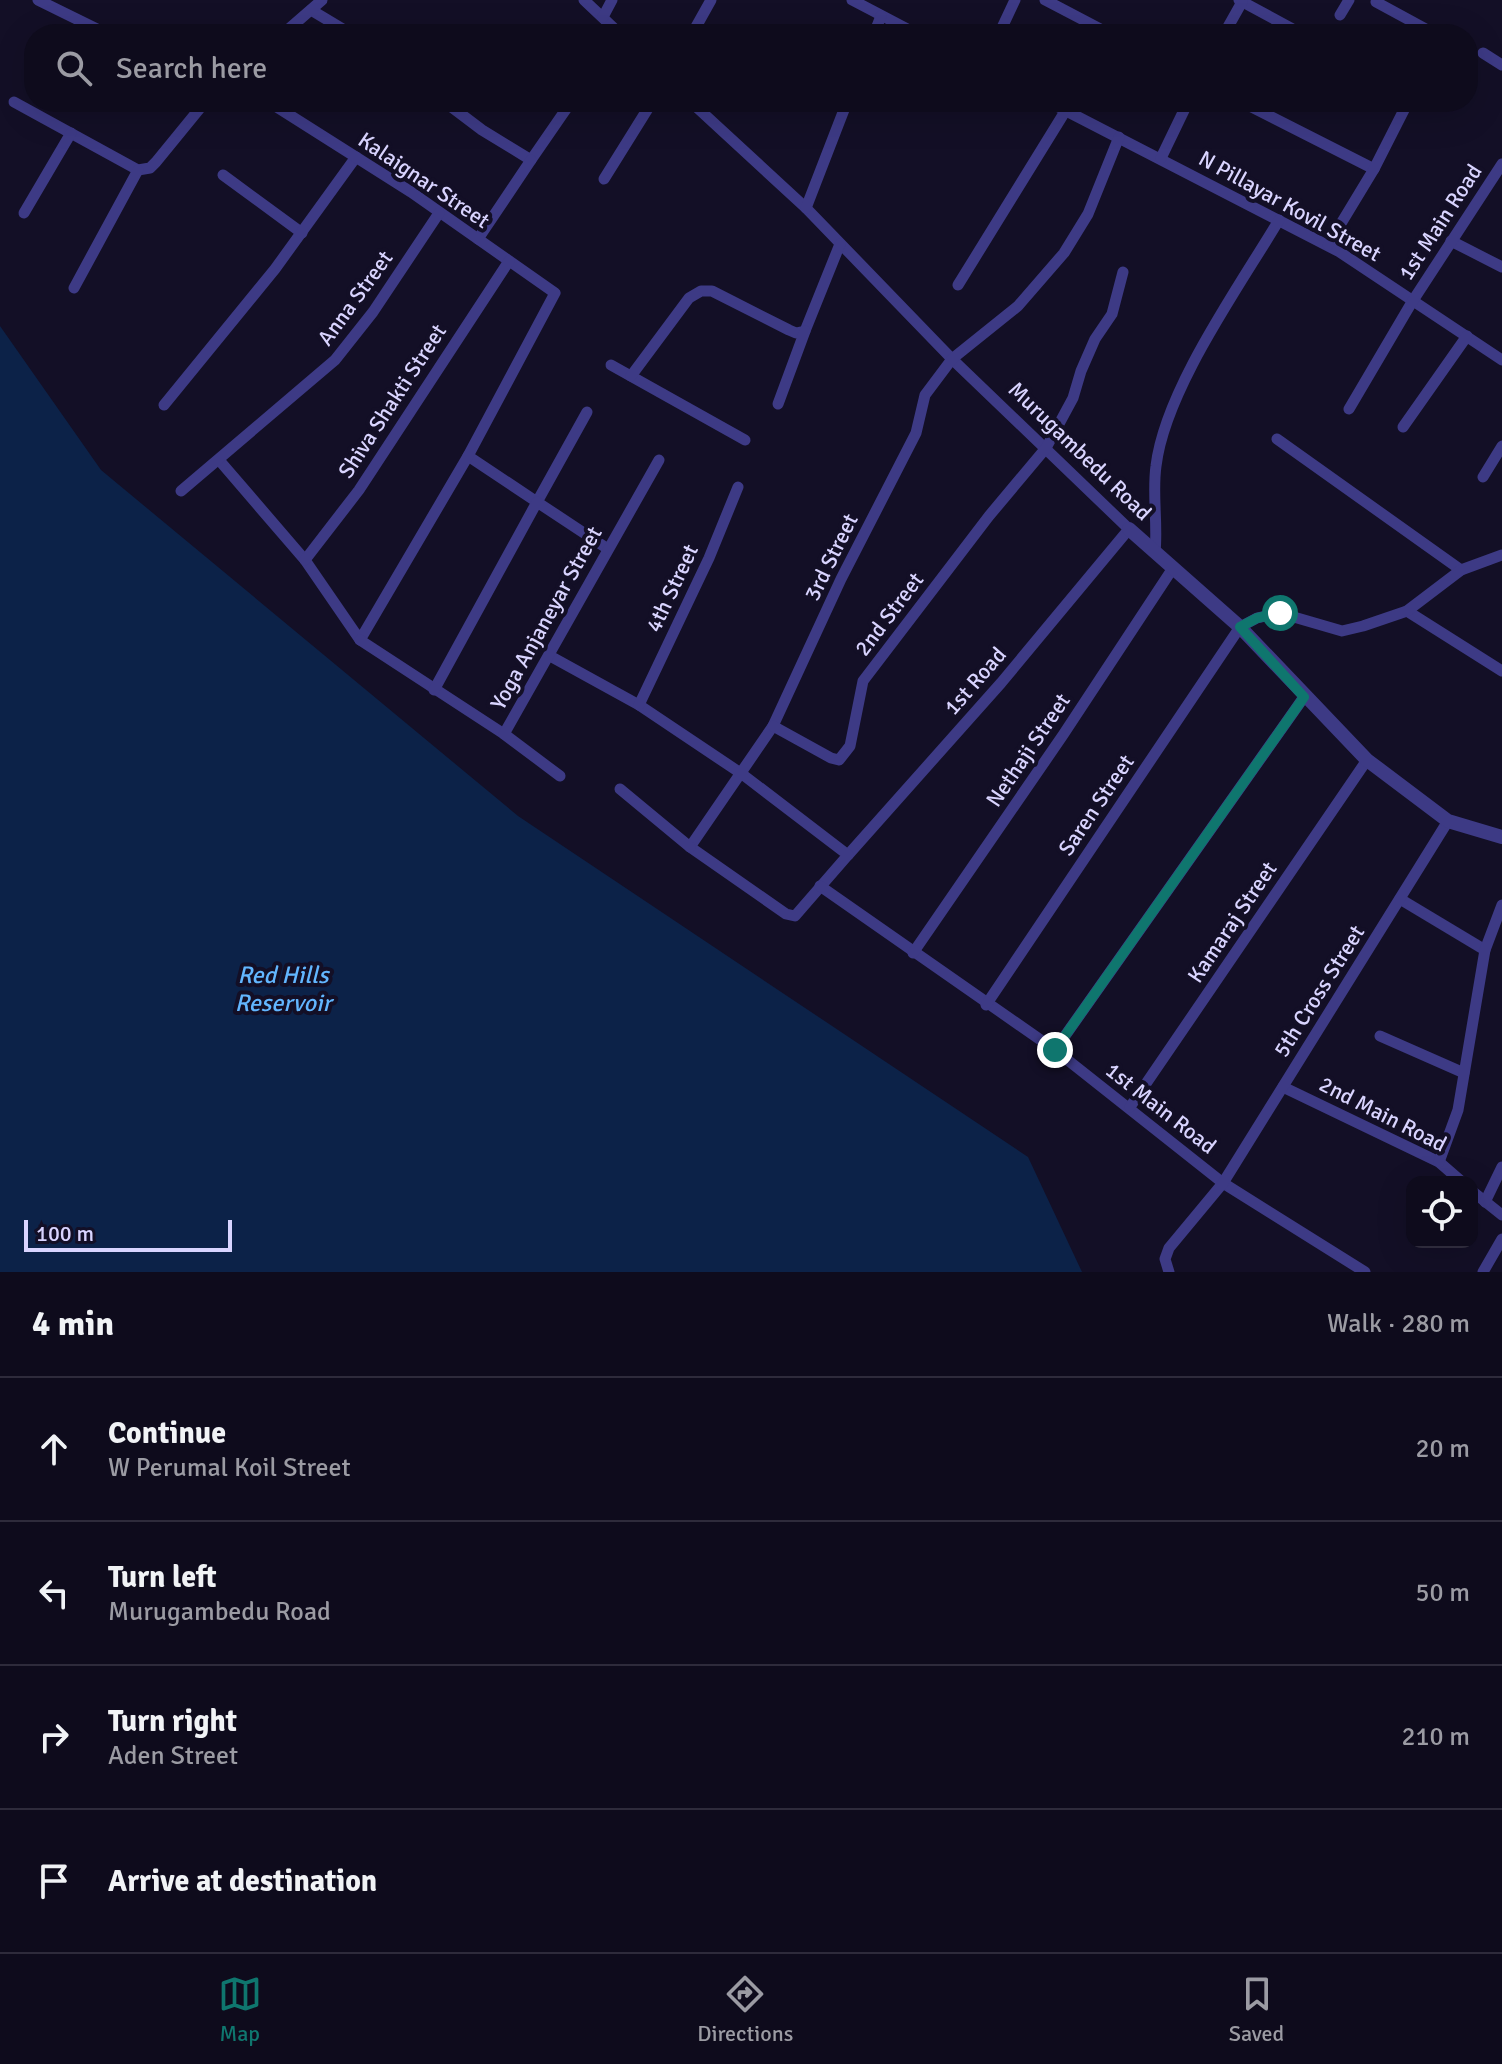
<!DOCTYPE html>
<html lang="en">
<head>
<meta charset="utf-8">
<style>
  body { margin:0; font-family:Signika,sans-serif; background:#1c1929; color:#f1f3f6 }
  .controls { position:absolute; right:24px; bottom:24px; display:grid; overflow:hidden; border-radius:16px; box-shadow:0 8px 32px #0002 }
  .controls button { width:72px; height:72px; display:grid; place-items:center; padding:0; border:0; border-bottom:2px solid #2e2b3b; background:#0e0b1c; color:#f1f3f6; font:40px sans-serif }
  .scale { position:absolute; left:24px; bottom:20px; width:208px; box-sizing:border-box; padding-left:8px; border:4px solid #d9d4ff; border-top:0; font-size:22px; line-height:28px; white-space:nowrap; color:#d9d4ff; -webkit-text-stroke:6px #130f26; paint-order:stroke }
  .stop { position:absolute; width:24px; height:24px; margin:-18px; border:6px solid #0f766e; border-radius:50%; background:#fff }
  .stop.end { background:#0f766e; border-color:#fff; box-shadow:0 2px 8px #0008 }
  .list { margin:0; padding:0; list-style:none }
  h2 { display:flex; justify-content:space-between; align-items:center; height:104px; margin:0; padding:0 32px; font-size:34px }
  h2 small { font-size:26px; font-weight:400; color:#9b9ba3 }
  .list li { display:grid; grid-template-columns:52px 1fr auto; gap:24px; align-items:center; box-sizing:border-box; height:144px; padding:0 32px; border-top:2px solid #2e2b3b }
  .list b { display:block; font-size:30px; white-space:nowrap }
  .list p { margin:0; font-size:26px; white-space:nowrap; color:#9b9ba3 }
  .list em { font-size:26px; font-style:normal; color:#9b9ba3 }
  .icon { flex:none; width:44px; height:44px; fill:none; stroke:currentColor; stroke-width:2; stroke-linecap:round; stroke-linejoin:round }
  .map { position:relative; flex:none; width:1502px; height:1272px; overflow:hidden }
  .search { position:absolute; background:#0e0b1c; box-shadow:0 8px 32px #0002; left:24px; right:24px; top:24px; height:88px; display:flex; align-items:center; gap:20px; box-sizing:border-box; padding:0 28px; border-radius:32px; color:#9b9ba3; font-size:30px }
  .sheet { height:680px; background:#0e0b1c }
  nav { display:flex; justify-content:space-around; align-items:center; box-sizing:border-box; height:112px; border-top:2px solid #2e2b3b; background:#0e0b1c; font-size:22px; color:#9b9ba3 }
  nav a { display:grid; justify-items:center; gap:4px }
  nav .on { color:#0f766e }
  .map>svg:first-child { display:block }
  .water { fill:#0c2248 }
  .lines { fill:none; stroke-linecap:round; stroke-linejoin:round }
  .minor { stroke:#3d3a85; stroke-width:11 }
  .tertiary { stroke:#3d3a85; stroke-width:14 }
  .route { stroke:#0f766e; stroke-width:10 }
  .labels { text-anchor:middle; dominant-baseline:central; stroke-width:8; stroke-linejoin:round; paint-order:stroke }
  .street-label { font-size:22px; fill:#d9d4ff; stroke:#130f26 }
  .water-label { font-size:24px; font-style:italic; fill:#62b6ff; stroke:#130f26 }
</style>
</head>
<body>
<div class="map">
<svg width="1502" height="1272" viewBox="0 0 1502 1272">
  <rect width="100%" height="100%" fill="#130f26"/>
  <path class="water" d="M0 326 101 470 518 816 1028 1157 1082 1272H0Z"/>
  <g class="lines">
    <g class="minor">
      <path d="M38 0 107 34"/>
      <path d="M584 0 620 34"/>
      <path d="M852 0 917 34"/>
      <path d="M1045 0 1110 34"/>
      <path d="M1239 0 1302 34"/>
      <path d="M1376 2 1435 34"/>
      <path d="M311 10 351 34"/>
      <path d="M1340 15 1349 0"/>
      <path d="M603 17 612 0"/>
      <path d="M283 34 322 0"/>
      <path d="M692 34 711 0"/>
      <path d="M874 34 881 16"/>
      <path d="M999 34 1015 0"/>
      <path d="M1224 34 1242 2"/>
      <path d="M1483 53 1502 65"/>
      <path d="M14 102 138 170 150 168 156 162 205 102"/>
      <path d="M445 102 482 130 531 160 571 102"/>
      <path d="M691 102 806 208 952 359 1129 529 1001 683 848 855"/>
      <path d="M1049 102 1338 251 1502 360"/>
      <path d="M1242 102 1374 169"/>
      <path d="M1161 158 1188 102"/>
      <path d="M223 175 302 233"/>
      <path d="M604 179 652 102"/>
      <path d="M806 208 847 102"/>
      <path d="M24 213 71 133"/>
      <path d="M478 239 531 160"/>
      <path d="M1451 241 1502 267"/>
      <path d="M1328 245 1374 169 1408 102"/>
      <path d="M958 285 1066 110"/>
      <path d="M74 288 138 170"/>
      <path d="M611 365 745 440"/>
      <path d="M631 376 689 298 701 291H712L789 330 796 333 805 331 840 244"/>
      <path d="M778 404 805 331"/>
      <path d="M164 405 275 269 356 157"/>
      <path d="M1349 409 1412 302 1502 164"/>
      <path d="M1403 427 1467 336"/>
      <path d="M1277 439 1461 570"/>
      <path d="M468 456 537 502 587 412"/>
      <path d="M219 460 305 560 360 640 468 456 555 293 411 192 269 102"/>
      <path d="M1483 477 1502 446"/>
      <path d="M181 491 335 360 373 312 439 213"/>
      <path d="M1155 552C1158 524 1152 494 1156 466 1165 390 1239 287 1279 220"/>
      <path d="M305 560 359 490 509 261"/>
      <path d="M1407 611 1502 671"/>
      <path d="M360 640 504 734"/>
      <path d="M550 656 639 705 742 774 848 855 795 916 786 914 690 847 773 726 841 579 916 433 925 395 952 359 1018 306 1064 253 1088 214 1119 137"/>
      <path d="M434 690 537 502 608 549"/>
      <path d="M639 705 709 558 738 487"/>
      <path d="M773 726 831 758 839 760 850 746 863 681 989 516 1046 448 1073 398 1081 371 1095 339 1112 314 1123 272"/>
      <path d="M560 776 504 734 659 460"/>
      <path d="M620 789 690 847"/>
      <path d="M820 886 1055 1050 1223 1183 1365 1272"/>
      <path d="M1400 899 1485 950"/>
      <path d="M913 953 1063 735 1173 568"/>
      <path d="M986 1005 1240 627 1257 618 1280 613 1342 631 1363 626 1407 611 1461 570 1502 555"/>
      <path d="M1380 1036 1464 1073"/>
      <path d="M1055 1050 1304 697"/>
      <path d="M1283 1087 1439 1162 1462 1182"/>
      <path d="M1130 1107 1367 760"/>
      <path d="M1439 1162 1458 1110 1485 950 1502 905"/>
      <path d="M1472 1191 1502 1215"/>
      <path d="M1485 1202 1502 1167"/>
      <path d="M1169 1272 1165 1259 1169 1248 1223 1183 1448 821"/>
      <path d="M1483 1272 1502 1239"/>
    </g>
    <path class="tertiary" d="M1129 529 1240 627 1367 760 1448 821 1502 837"/>
  </g>
  <g class="lines">
    <path class="route" d="M1055 1050 1304 697 1240 627 1257 618 1280 613"/>
  </g>
  <g class="labels">
    <g class="street-label">
      <text transform="translate(424 180) rotate(34)">Kalaignar Street</text>
      <text transform="translate(1290 206) rotate(29)">N Pillayar Kovil Street</text>
      <text transform="translate(1440 222) rotate(-57)">1st Main Road</text>
      <text transform="translate(355 298) rotate(-54)">Anna Street</text>
      <text transform="translate(392 401) rotate(-57)">Shiva Shakti Street</text>
      <text transform="translate(1080 451) rotate(44)">Murugambedu Road</text>
      <text transform="translate(831 557) rotate(-64)">3rd Street</text>
      <text transform="translate(672 588) rotate(-65)">4th Street</text>
      <text transform="translate(889 614) rotate(-53)">2nd Street</text>
      <text transform="translate(546 618) rotate(-61)">Yoga Anjaneyar Street</text>
      <text transform="translate(975 681) rotate(-49)">1st Road</text>
      <text transform="translate(1028 750) rotate(-56)">Nethaji Street</text>
      <text transform="translate(1096 805) rotate(-56)">Saren Street</text>
      <text transform="translate(1232 922) rotate(-56)">Kamaraj Street</text>
      <text transform="translate(1319 991) rotate(-58)">5th Cross Street</text>
      <text transform="translate(1161 1108) rotate(38)">1st Main Road</text>
      <text transform="translate(1383 1114) rotate(27)">2nd Main Road</text>
    </g>
    <g class="water-label">
      <text x="283" y="975">Red Hills<tspan x="283" dy="28">Reservoir</tspan></text>
    </g>
  </g>
</svg>
<div class="controls">
<button><svg class="icon" aria-label="locate" viewBox="0 0 24 24"><circle cx="12" cy="12" r="6"/><path d="M12 2v4M12 18v4M2 12h4M18 12h4"/></svg></button>
</div>
<div class="scale">100 m</div>
<div class="stop" style="left:1280px;top:613px"></div>
<div class="stop end" style="left:1055px;top:1050px"></div>
<div class="search"><svg class="icon" aria-label="search" viewBox="0 0 24 24"><circle cx="10" cy="10" r="6"/><path d="M15 15l6 6"/></svg>Search here</div>
</div>
<section class="sheet">
<h2>4 min<small>Walk · 280 m</small></h2>
<ul class="list">
<li><svg class="icon" aria-label="ahead" viewBox="0 0 24 24"><path d="M12 20V5M6 11l6-6 6 6"/></svg><div><b>Continue</b><p>W Perumal Koil Street</p></div><em>20 m</em></li>
<li><svg class="icon" aria-label="left" viewBox="0 0 24 24"><path d="M17 20v-9H6M10 6l-5 5 5 5"/></svg><div><b>Turn left</b><p>Murugambedu Road</p></div><em>50 m</em></li>
<li><svg class="icon" aria-label="right" viewBox="0 0 24 24"><path d="M7 20v-9h11M14 6l5 5-5 5"/></svg><div><b>Turn right</b><p>Aden Street</p></div><em>210 m</em></li>
<li><svg class="icon" aria-label="arrive" viewBox="0 0 24 24"><path d="M6 21V4h12l-3 4 3 4H6"/></svg><div><b>Arrive at destination</b></div></li>
</ul>
</section>
<nav>
<a class="on"><svg class="icon" aria-label="map" viewBox="0 0 24 24"><path d="M3 6l6-2 6 2 6-2v14l-6 2-6-2-6 2zM9 4v14M15 6v14"/></svg>Map</a>
<a><svg class="icon" aria-label="directions" viewBox="0 0 24 24"><path d="M12 3l9 9-9 9-9-9zM9 14v-3h6M13 9l2 2-2 2"/></svg>Directions</a>
<a><svg class="icon" aria-label="saved" viewBox="0 0 24 24"><path d="M7 4h10v16l-5-4-5 4z"/></svg>Saved</a>
</nav>
</body>
</html>
